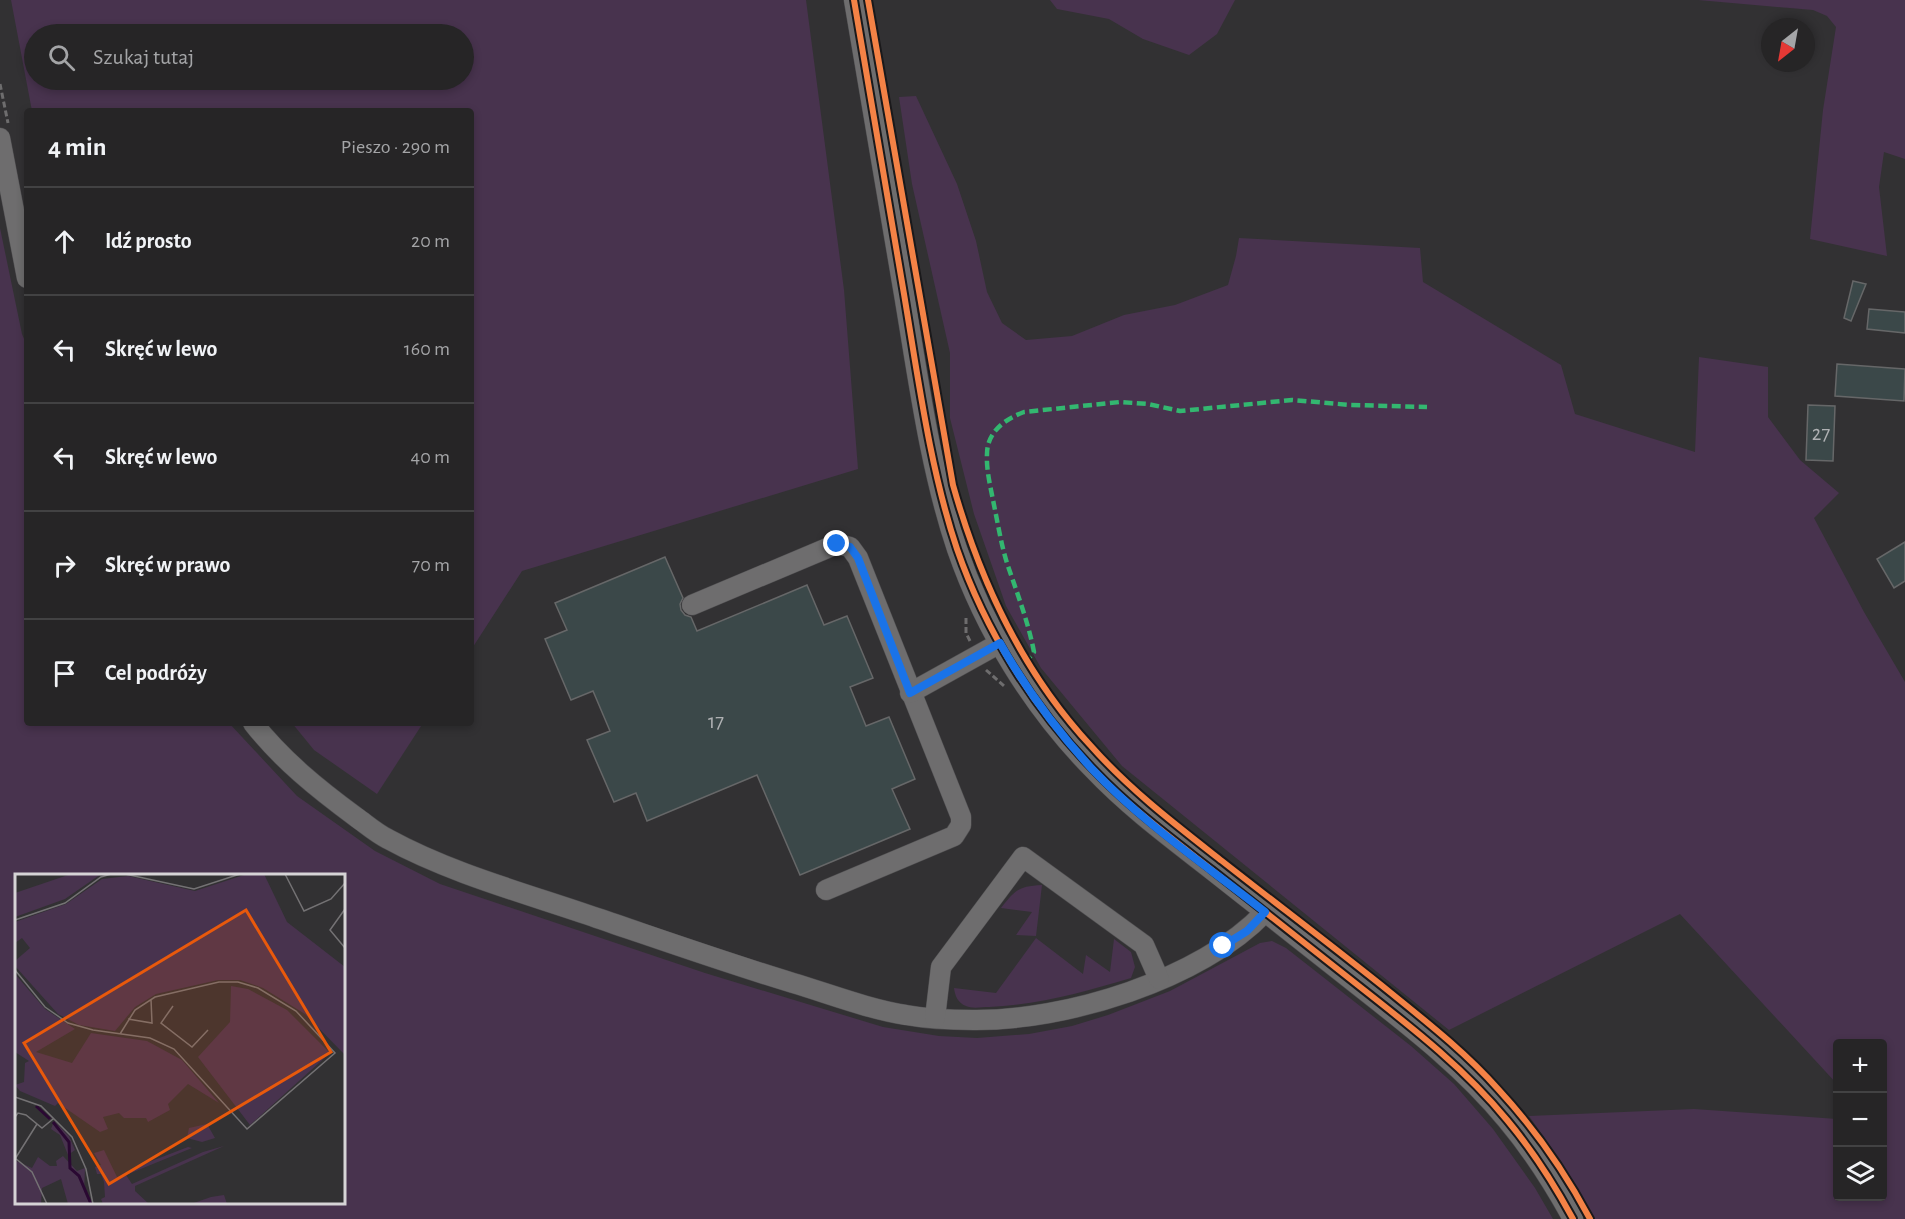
<!DOCTYPE html>
<html lang="pl">
<head>
<meta charset="utf-8">
<style>
  body { margin:0; font-family:"Alegreya Sans",sans-serif; background:#323132; color:#f1f3f6 }
  .controls { position:absolute; right:18px; bottom:18px; display:grid; overflow:hidden; border-radius:6px; box-shadow:0 3px 9px #0003 }
  .controls button { width:54px; height:54px; display:grid; place-items:center; padding:0; border:0; border-bottom:2px solid #424243; background:#262526; color:#f1f3f6; font:30px sans-serif }
  .compass { position:absolute; left:1761px; top:18px; width:54px; height:54px; border-radius:50%; background:#262526; box-shadow:0 3px 9px #0003; rotate:211deg }
  .stop { position:absolute; width:18px; height:18px; margin:-14px; border:4px solid #1a73e8; border-radius:50%; background:#fff }
  .stop.end { background:#1a73e8; border-color:#fff; box-shadow:0 2px 6px #0008 }
  .list { margin:0; padding:0; list-style:none }
  h2 { display:flex; justify-content:space-between; align-items:center; height:78px; margin:0; padding:0 24px; font-size:26px }
  h2 small { font-size:20px; font-weight:400; color:#a4a5a7 }
  .list li { display:grid; grid-template-columns:39px 1fr auto; gap:18px; align-items:center; box-sizing:border-box; height:108px; padding:0 24px; border-top:2px solid #424243 }
  .list b { display:block; font-size:22px; white-space:nowrap }
  .list em { font-size:20px; font-style:normal; color:#a4a5a7 }
  .icon { flex:none; width:33px; height:33px; fill:none; stroke:currentColor; stroke-width:2; stroke-linecap:round; stroke-linejoin:round }
  .map { position:relative; flex:none; width:1905px; height:1219px; overflow:hidden }
  .search { position:absolute; background:#262526; box-shadow:0 3px 9px #0003; left:24px; top:24px; width:450px; height:66px; display:flex; align-items:center; gap:15px; box-sizing:border-box; padding:0 21px; border-radius:33px; color:#a4a5a7; font-size:22px }
  .panel { position:absolute; background:#262526; box-shadow:0 3px 9px #0003; left:24px; top:108px; width:450px; height:618px; border-radius:6px }
  .map>svg:first-child { display:block }
  .green { fill:#48334e; fill-rule:evenodd }
  .building { fill:#3b4849; stroke:#666768; stroke-width:1.5 }
  .lines { fill:none; stroke-linecap:round; stroke-linejoin:round }
  .minor-casing { stroke:#4f4e50; stroke-width:21 }
  .path { stroke:#6e6d6e; stroke-width:3; stroke-dasharray:6 3; stroke-linecap:butt }
  .minor { stroke:#6e6d6e; stroke-width:20 }
  .quiet { stroke:#33b770; stroke-width:4.5; stroke-dasharray:9 4.5; stroke-linecap:butt }
  .cycleway-casing { stroke:#1a191b; stroke-width:10 }
  .cycleway { stroke:#f48246; stroke-width:6 }
  .route { stroke:#1a73e8; stroke-width:8 }
  .labels { text-anchor:middle; dominant-baseline:central; stroke-width:6; stroke-linejoin:round; paint-order:stroke }
  .number-label { font-size:21px; fill:#afb1b3 }
  .inset-river { fill:none; stroke:#2a0832; stroke-width:3 }
  .inset-road { fill:none; stroke:#747274; stroke-width:1.5 }
  .view { fill:#e8590c; fill-opacity:0.15; stroke:#e8590c; stroke-width:3 }
  .inset-edge { fill:none; stroke:#d6d4d6; stroke-width:3 }
</style>
</head>
<body>
<div class="map">
<svg width="1905" height="1219" viewBox="0 0 1905 1219">
  <rect width="100%" height="100%" fill="#323133"/>
  <g class="green">
    <path d="M11 0H806L844 290 858 469 522 571 471 650V111H32ZM34 34H464V80H34Z"/>
    <path d="M1050 0H1235L1217 34 1189 55 1143 39 1109 19 1057 9Z"/>
    <path d="M1698 0H1905V159L1884 152 1879 187 1887 256 1810 239 1823 110 1836 27 1827 16 1813 10Z"/>
    <path d="M916 96 957 184 976 241 987 292 1002 323 1026 340 1072 336 1124 315 1175 305 1228 285 1236 256 1239 238 1420 248 1423 282 1561 365 1575 414 1695 452 1699 357 1768 367V417L1800 460 1839 493 1814 518 1864 612 1905 682V1219H1595L1561 1161 1529 1116 1694 1109 1837 1119 1838 1196H1882V1044H1838L1837 1084 1680 914 1449 1030 1122 766 1041 668 1006 606 974 514 950 418V353L912 184 899 97Z"/>
    <path d="M0 228 22 334 27 346V723H229L297 796 375 851 440 884 705 973 883 1027 939 1036 977 1038 1029 1034 1072 1026 1108 1015 1170 991 1260 943 1272 941 1286 948 1411 1046 1454 1084 1493 1129 1535 1188 1553 1219H0ZM16 876H344V1202H16Z"/>
    <path d="M292 723H423L377 794 314 750Z"/>
    <path d="M1042 885 1036 936 1016 935 1032 912 1001 908C1015 890 1019 886 1042 885Z"/>
    <path d="M1036 938 1083 974 1086 955 1110 972 1114 939 1131 952 1135 967 1131 978C1084 992 1038 1005 989 1007 982 1007 972 1009 966 1006 958 1003 955 996 954 988L996 993Z"/>
  </g>
  <g class="building">
    <path d="M1853 281 1866 284 1851 321 1844 318Z"/>
    <path d="M1869 309 1905 312V333L1867 329Z"/>
    <path d="M1837 364 1905 369 1904 401 1835 396Z"/>
    <path d="M1808 405 1835 406 1833 461 1806 460Z"/>
    <path d="M1905 542V581L1894 588 1877 559Z"/>
    <path d="M665 557 683 598 680 604 681 610 685 615 691 617 697 631 807 585 824 625 847 616 873 678 850 687 866 726 889 717 915 779 892 789 910 829 800 875 757 775 647 821 636 793 614 802 587 740 610 731 593 691 571 700 545 639 567 630 555 603Z"/>
  </g>
  <g class="lines">
    <g class="minor-casing">
      <g id="minor">
        <path d="M854 0C871 98 887 196 904 294 918 377 930 469 957 549 985 630 1033 708 1093 769 1129 807 1171 838 1212 870 1263 910 1314 950 1364 990 1415 1030 1466 1070 1507 1120 1533 1151 1554 1184 1573 1219"/>
        <path d="M0 138 27 278"/>
        <path d="M692 605 837 544 850 547 858 558 961 817V825L954 836 826 890"/>
        <path d="M910 693 1000 643"/>
        <path d="M253 723C282 760 318 789 356 817 366 824 376 833 388 839 452 874 528 894 597 918 662 940 727 963 793 983 830 994 868 1009 906 1015 928 1019 951 1020 973 1020 1065 1021 1201 980 1265 912"/>
        <path d="M935 1018 941 967 1023 857 1144 945 1159 979"/>
      </g>
    </g>
    <g class="path">
      <path d="M0 84 8 123"/>
      <path d="M966 618V633L970 641"/>
      <path d="M986 670 1004 686"/>
    </g>
    <use href="#minor" class="minor"/>
    <path class="quiet" d="M1025 663 1034 652C1028 621 1017 593 1007 563 1001 544 998 524 994 505 991 489 986 470 987 454 987 432 1005 419 1024 412L1120 402 1148 404 1180 411 1292 400 1351 405 1427 407"/>
    <g class="cycleway-casing">
      <g id="cycleway">
        <path d="M854 0C871 98 887 196 904 294 918 377 930 469 957 549 985 630 1033 708 1093 769 1129 807 1171 838 1212 870 1263 910 1314 950 1364 990 1415 1030 1466 1070 1507 1120 1533 1151 1554 1184 1573 1219"/>
        <path d="M868 0 953 485C980 581 1022 672 1091 746 1130 790 1176 825 1222 861 1278 905 1335 948 1391 993 1428 1023 1466 1053 1498 1089 1534 1128 1565 1172 1590 1219"/>
      </g>
    </g>
    <use href="#cycleway" class="cycleway"/>
  </g>
  <g class="lines">
    <path class="route" d="M837 544 850 547 858 558 910 693 1000 643C1026 689 1057 731 1092 769 1143 823 1207 866 1265 912L1247 931 1223 946"/>
  </g>
  <g class="labels">
    <g class="number-label">
      <text x="1821" y="433">27</text>
      <text x="716" y="721">17</text>
    </g>
  </g>
  <g transform="translate(15 874)">
    <rect width="330" height="330" fill="#323133"/>
    <path d="M56 0H86L50 25 0 43V19ZM232 0H249L272 48 330 93V181L290 140 248 114 225 106H203L141 120 120 133 100 157 64 151 43 140 0 92V87L15 74 7 64 0 69V48L51 30 87 5 113 2 180 17ZM0 100 30 135 60 155 21 178 57 189 76 159 132 167 167 186 204 229 173 210 153 230 155 236 133 248 131 244H109L104 239 88 243 93 255 85 258 43 229 40 232 5 217 0 211 9 208 10 189 14 187 0 178ZM216 112 233 115 272 136 315 179 235 251 183 183 215 148ZM39 247 54 262 60 276 53 281 45 261 36 255ZM192 250 200 264 187 268 172 264 174 254ZM209 272 120 312V317L134 330H88L86 325 90 323 89 308 86 300H82L80 293 86 291 79 279 89 276 102 303 134 288 173 273 177 274 111 301 117 310 188 278ZM48 282 62 297 70 294 69 317 75 330H53L46 305 27 314 26 330H0L1 287 17 294 23 283 35 292H42L41 287ZM209 321 212 330H176L196 323Z" fill="#48334e"/>
    <path class="inset-river" d="M21 232 35 245M38 248 54 268 55 294 64 302 76 330"/>
    <path class="inset-road" d="M110 0 179 15 225 0M270 0 289 37 316 25 330 9M330 35 315 56 330 74M0 46 50 29 86 3 96 0M0 96 30 133 53 149 78 156 135 164 159 175 232 255 320 179 281 137 243 114 223 108H204L140 123 120 136 105 160M158 132 146 149 177 173 193 156M113 145 137 149 136 125M0 223 26 232 57 263 71 295 78 330M0 243 3 239 11 241 27 254 38 245M0 284 17 298 32 330M0 285 22 250"/>
    <path class="view" d="M231 36 316 178 94 310 9 169Z"/>
    <rect width="330" height="330" class="inset-edge"/>
  </g>
</svg>
<div class="controls">
<button>+</button>
<button>−</button>
<button><svg class="icon" aria-label="layers" viewBox="0 0 24 24"><path d="M12 4l9 5-9 5-9-5zM3 14l9 5 9-5"/></svg></button>
</div>
<svg class="compass" viewBox="-18 -18 36 36"><path d="M0-13l5 13h-10z" fill="#e53935"/><path d="M0 13l5-13h-10z" fill="#a4a5a7"/></svg>
<div class="stop" style="left:1223px;top:946px"></div>
<div class="stop end" style="left:837px;top:544px"></div>
<div class="search"><svg class="icon" aria-label="search" viewBox="0 0 24 24"><circle cx="10" cy="10" r="6"/><path d="M15 15l6 6"/></svg>Szukaj tutaj</div>
<section class="panel">
<h2>4 min<small>Pieszo · 290 m</small></h2>
<ul class="list">
<li><svg class="icon" aria-label="ahead" viewBox="0 0 24 24"><path d="M12 20V5M6 11l6-6 6 6"/></svg><div><b>Idź prosto</b></div><em>20 m</em></li>
<li><svg class="icon" aria-label="left" viewBox="0 0 24 24"><path d="M17 20v-9H6M10 6l-5 5 5 5"/></svg><div><b>Skręć w lewo</b></div><em>160 m</em></li>
<li><svg class="icon" aria-label="left" viewBox="0 0 24 24"><path d="M17 20v-9H6M10 6l-5 5 5 5"/></svg><div><b>Skręć w lewo</b></div><em>40 m</em></li>
<li><svg class="icon" aria-label="right" viewBox="0 0 24 24"><path d="M7 20v-9h11M14 6l5 5-5 5"/></svg><div><b>Skręć w prawo</b></div><em>70 m</em></li>
<li><svg class="icon" aria-label="arrive" viewBox="0 0 24 24"><path d="M6 21V4h12l-3 4 3 4H6"/></svg><div><b>Cel podróży</b></div></li>
</ul>
</section>
</div>
</body>
</html>
